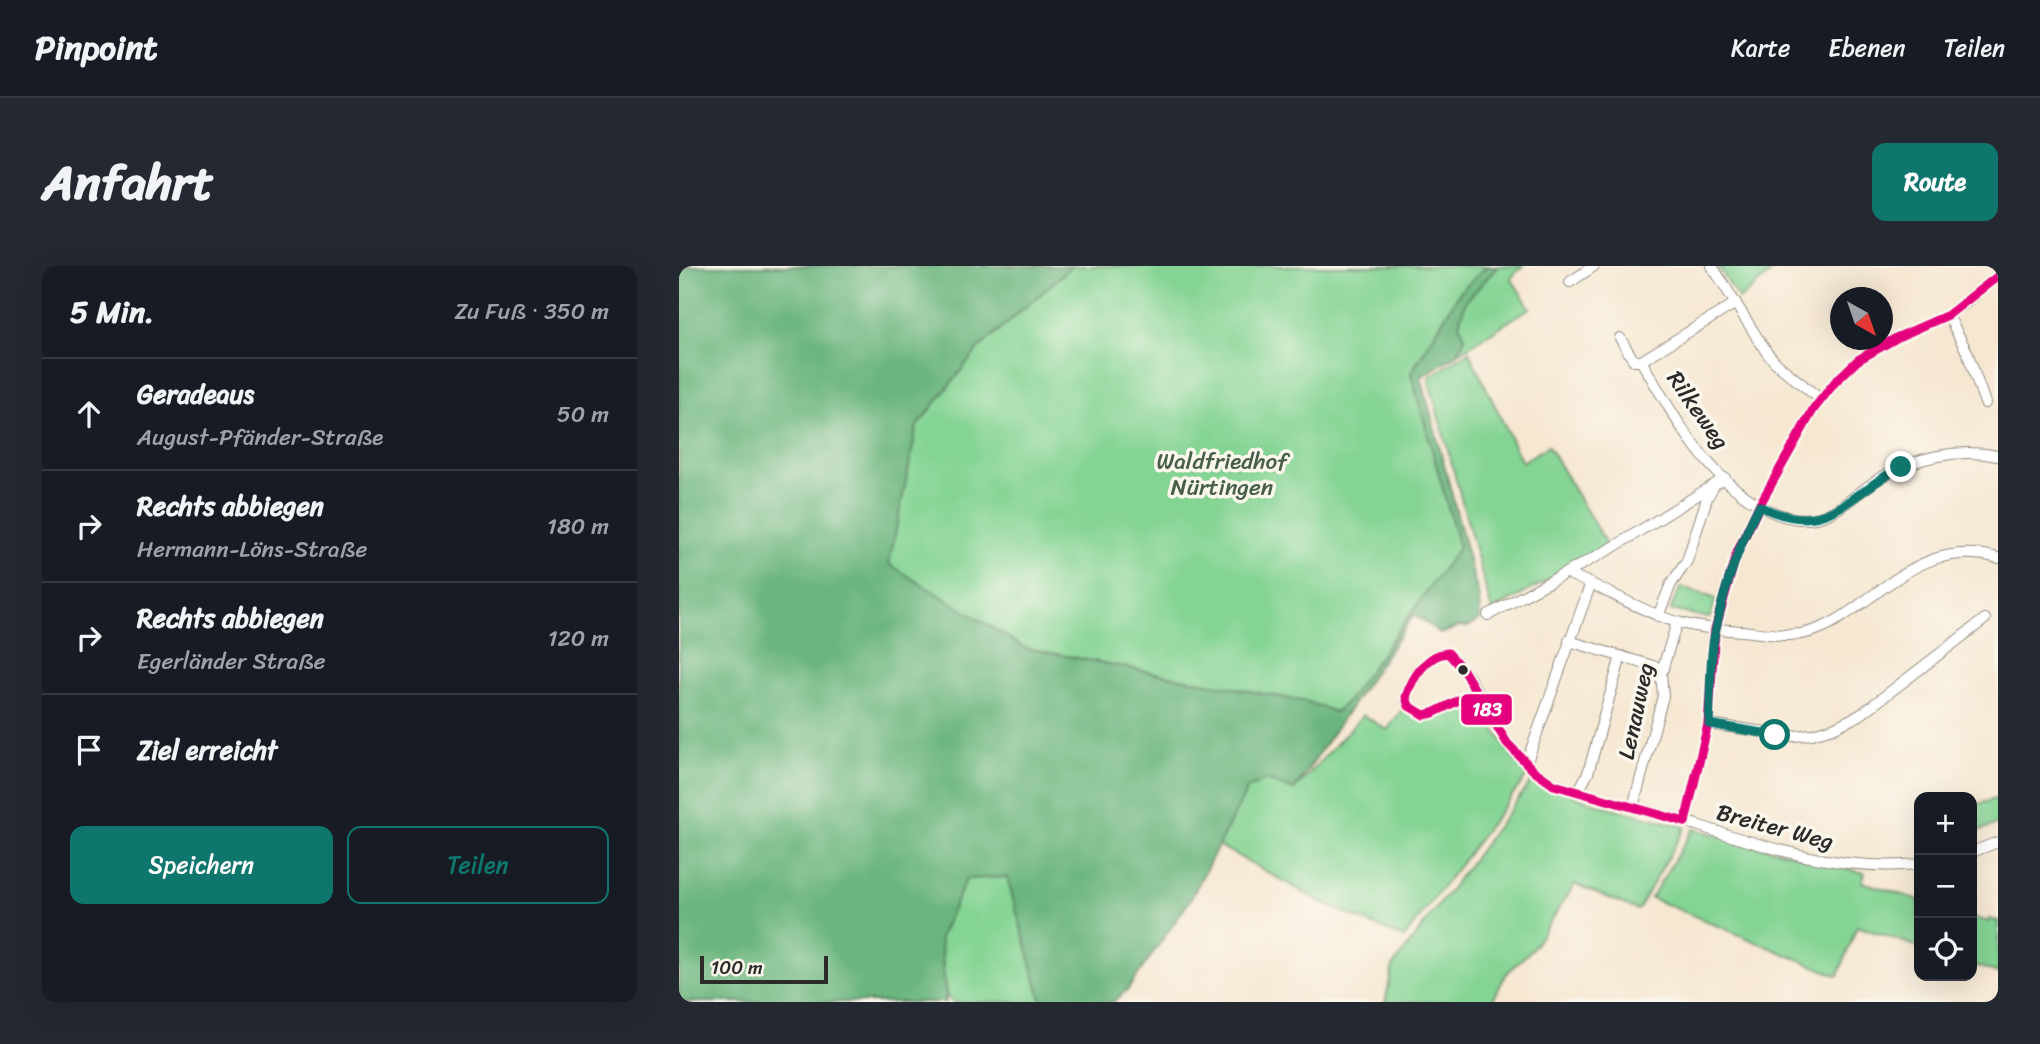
<!DOCTYPE html>
<html lang="de">
<head>
<meta charset="utf-8">
<style>
  body { margin:0; font-family:Sriracha,sans-serif; background:#242831; color:#f1f3f6 }
  .controls { position:absolute; right:21px; bottom:21px; display:grid; overflow:hidden; border-radius:14px; box-shadow:0 7px 28px #0002 }
  .controls button { width:63px; height:63px; display:grid; place-items:center; padding:0; border:0; border-bottom:2px solid #363941; background:#171b24; color:#f1f3f6; font:35px sans-serif }
  .compass { position:absolute; left:1151px; top:21px; width:63px; height:63px; border-radius:50%; background:#171b24; box-shadow:0 7px 28px #0002; rotate:140deg }
  .scale { position:absolute; left:21px; bottom:18px; width:128px; box-sizing:border-box; padding-left:7px; border:4px solid #2b2b2b; border-top:0; font-size:19px; line-height:24px; white-space:nowrap; color:#2b2b2b; -webkit-text-stroke:5px #fbf7ec; paint-order:stroke }
  .stop { position:absolute; width:21px; height:21px; margin:-16px; border:5px solid #0f766e; border-radius:50%; background:#fff }
  .stop.end { background:#0f766e; border-color:#fff; box-shadow:0 2px 7px #0008 }
  .list { margin:0; padding:0; list-style:none }
  h2 { display:flex; justify-content:space-between; align-items:center; height:91px; margin:0; padding:0 28px; font-size:30px }
  h2 small { font-size:23px; font-weight:400; color:#9ea1a6 }
  .list li { display:grid; grid-template-columns:46px 1fr auto; gap:21px; align-items:center; box-sizing:border-box; height:112px; padding:0 28px; border-top:2px solid #363941 }
  .list b { display:block; font-size:26px; white-space:nowrap }
  .list p { margin:0; font-size:23px; white-space:nowrap; color:#9ea1a6 }
  .list em { font-size:23px; font-style:normal; color:#9ea1a6 }
  .actions { display:flex; gap:14px; padding:21px 28px }
  .actions a { flex:1; padding:16px 0; border:2px solid #0f766e; border-radius:14px; text-align:center; font-size:24px; color:#0f766e }
  .actions .main { background:#0f766e; color:#fff }
  .icon { flex:none; width:38px; height:38px; fill:none; stroke:currentColor; stroke-width:2; stroke-linecap:round; stroke-linejoin:round }
  .map { position:relative; flex:none; width:1319px; height:736px; overflow:hidden; border-radius:14px }
  header { display:flex; align-items:center; gap:42px; box-sizing:border-box; height:98px; padding:0 35px; background:#171b24; border-bottom:2px solid #363941 }
  header strong { font-size:33px }
  nav { display:flex; gap:38px; margin-inline-start:auto; font-size:24px }
  .intro { display:flex; align-items:center; justify-content:space-between; box-sizing:border-box; height:168px; padding:0 42px }
  h1 { margin:0; font-size:49px }
  .button { padding:18px 32px; border-radius:14px; background:#0f766e; color:#fff; font-size:24px; font-weight:700 }
  main { display:flex; gap:42px; padding:0 42px }
  aside { flex:1; background:#171b24; border-radius:14px; box-shadow:0 7px 28px #0002 }
  .map>svg:first-child { display:block }
  .green { fill:#84d494; stroke:#588060; stroke-width:2 }
  .forest { fill:#6bb67e; stroke:#4b7054; stroke-width:2 }
  .lines { fill:none; stroke-linecap:round; stroke-linejoin:round }
  .minor-casing { stroke:#90897e; stroke-width:12 }
  .minor { stroke:#fff; stroke-width:10 }
  .bus-1-casing { stroke:#fbf7ec; stroke-width:14 }
  .bus-1 { stroke:#e5007d; stroke-width:9 }
  .route { stroke:#0f766e; stroke-width:9 }
  .bus-dot { fill:#2b2b2b; stroke:#fbf7ec; stroke-width:2.5 }
  .labels { text-anchor:middle; dominant-baseline:central; stroke-width:7; stroke-linejoin:round; paint-order:stroke }
  .street-label { font-size:23px; fill:#2b2b2b; stroke:#fbf7ec }
  .park-label { font-size:23px; fill:#465e4a; stroke:#fbf7ec }
  .line-badge { stroke:#fbf7ec; stroke-width:2.5 }
  .badge-label { font-size:19px; text-anchor:middle; font-weight:bold; fill:#fff }
</style>
</head>
<body>
<header>
<strong>Pinpoint</strong>
<nav><a>Karte</a><a>Ebenen</a><a>Teilen</a></nav>
</header>
<div class="intro"><h1>Anfahrt</h1><a class="button">Route</a></div>
<main>
<aside>
<h2>5 Min.<small>Zu Fuß · 350 m</small></h2>
<ul class="list">
<li><svg class="icon" aria-label="ahead" viewBox="0 0 24 24"><path d="M12 20V5M6 11l6-6 6 6"/></svg><div><b>Geradeaus</b><p>August-Pfänder-Straße</p></div><em>50 m</em></li>
<li><svg class="icon" aria-label="right" viewBox="0 0 24 24"><path d="M7 20v-9h11M14 6l5 5-5 5"/></svg><div><b>Rechts abbiegen</b><p>Hermann-Löns-Straße</p></div><em>180 m</em></li>
<li><svg class="icon" aria-label="right" viewBox="0 0 24 24"><path d="M7 20v-9h11M14 6l5 5-5 5"/></svg><div><b>Rechts abbiegen</b><p>Egerländer Straße</p></div><em>120 m</em></li>
<li><svg class="icon" aria-label="arrive" viewBox="0 0 24 24"><path d="M6 21V4h12l-3 4 3 4H6"/></svg><div><b>Ziel erreicht</b></div></li>
</ul>
<div class="actions"><a class="main">Speichern</a><a>Teilen</a></div>
</aside>
<div class="map">
<svg width="1319" height="736" viewBox="0 0 1319 736">
  <rect width="100%" height="100%" fill="#fbf7ec"/>
  <filter id="ink" filterUnits="userSpaceOnUse"><feTurbulence type="fractalNoise" baseFrequency=".0143" numOctaves="2"/><feDisplacementMap in="SourceGraphic" scale="14" xChannelSelector="R" yChannelSelector="G"/><feConvolveMatrix kernelMatrix="1 2 1 2 8 2 1 2 1" color-interpolation-filters="sRGB"/></filter>
  <filter id="wash" filterUnits="userSpaceOnUse"><feTurbulence type="fractalNoise" baseFrequency=".00686" numOctaves="4" result="noise"/><feDisplacementMap in="SourceGraphic" scale="28" xChannelSelector="R" yChannelSelector="G"/><feGaussianBlur stdDeviation="1.57" result="paint"/><feColorMatrix in="noise" values="0 0 0 0 0 0 0 0 0 0 0 0 0 0 0 0 0 1.4 0 .05"/><feComposite in="paint" operator="in"/></filter>
  <g filter="url(#wash)">
    <rect width="100%" height="100%" fill="#f6e7d1"/>
    <g class="green">
      <path d="M393 0H808L781 26 732 107 780 281 667 437 656 446 628 436 346 382 209 298 238 160 300 82Z"/>
      <path d="M819 0H844L832 12 851 42 778 88 786 72 780 57 787 35Z"/>
      <path d="M1039 0H1099L1060 34Z"/>
      <path d="M790 86 843 196 869 180 929 281 813 345 750 115V111Z"/>
      <path d="M1002 321 1037 333 1031 352 991 344Z"/>
      <path d="M791 436 799 440 836 493 850 507 725 672 646 638 539 579 569 522 587 514 615 524 684 449 708 464 725 441 740 451 751 454Z"/>
      <path d="M857 509C900 539 956 547 1006 561L959 644 896 618 853 683 827 708 813 736H706L714 700Z"/>
      <path d="M1319 532V558L1293 567V540Z"/>
      <path d="M1014 563 1186 607 1183 616 1240 634V681L1178 660 1159 710 972 632Z"/>
      <path d="M328 611 363 736H273L267 729 261 671 288 612Z"/>
      <path d="M1293 651 1309 656 1310 653 1319 655V707L1293 698Z"/>
    </g>
    <path class="forest" d="M0 0H393L300 82 238 160 210 298 346 382 628 436 656 446 667 437 780 281 732 107 781 26 808 0H819L787 35 780 57 786 72 778 88 742 111 800 332 801 353 789 361 780 360 762 368 735 348 615 524 588 514 569 522 511 634 449 723 434 736H363L328 611 287 613 261 671 267 736H0Z"/>
  </g>
  <g filter="url(#ink)">
    <g class="lines">
      <g class="minor-casing">
        <g id="minor">
          <path d="M1033 0 1088 87 1099 99 1141 133"/>
          <path d="M891 16 915 0"/>
          <path d="M1057 37 962 95C979 122 994 151 1013 176 1040 214 1099 270 1149 248 1168 239 1183 223 1201 212 1236 191 1279 182 1319 190"/>
          <path d="M1269 49 1288 86 1306 137"/>
          <path d="M941 72 955 95H962"/>
          <path d="M892 309C927 323 959 344 995 355 1017 362 1040 363 1063 365 1083 367 1102 371 1122 368 1144 364 1161 353 1179 340 1225 307 1259 276 1319 292"/>
          <path d="M809 349 933 282 1046 212"/>
          <path d="M979 350 992 318 1008 295 1028 232 1034 221"/>
          <path d="M890 375 984 403"/>
          <path d="M811 450 798 435 788 430 754 447 745 449C739 446 730 442 727 435 724 426 744 398 753 392 758 388 762 387 769 387 792 405 807 445 823 470 836 491 855 505 875 519 918 532 962 542 1005 555 1083 580 1157 606 1240 598"/>
          <path d="M1029 458 1115 470 1133 468 1154 462 1181 449 1306 353"/>
          <path d="M847 498 912 317"/>
          <path d="M899 526 909 507 942 390"/>
          <path d="M954 541 984 430 982 408 998 356"/>
          <path d="M1006 556 1029 458 1036 364 1057 289 1080 240 1134 144 1156 116 1179 94 1219 71 1269 49 1287 37 1319 10"/>
          <path d="M1293 586 1319 576"/>
        </g>
      </g>
      <use href="#minor" class="minor"/>
      <g class="bus-1-casing">
        <g id="bus-1">
          <path d="M811 450 798 435 788 430 754 447 745 449 730 440 727 431C733 412 748 388 769 387L784 404 828 477 855 505 875 519 1006 556"/>
          <path d="M1006 556 1029 458 1036 364 1057 289 1080 240 1134 144 1156 116 1179 94 1219 71 1269 49 1319 10"/>
        </g>
      </g>
      <use href="#bus-1" class="bus-1"/>
    </g>
  </g>
  <g class="lines" filter="url(#ink)">
    <path class="route" d="M1096 469 1030 458C1032 427 1030 392 1037 362 1046 319 1060 279 1080 240 1149 273 1165 231 1222 201"/>
  </g>
  <circle class="bus-dot" cx="784" cy="404" r="6"/>
  <g class="labels">
    <g class="street-label">
      <text transform="translate(1019 144) rotate(55)">Rilkeweg</text>
      <text transform="translate(957 445) rotate(-78)">Lenauweg</text>
      <text transform="translate(1096 561) rotate(15)">Breiter Weg</text>
    </g>
    <g class="park-label">
      <text x="543" y="195">Waldfriedhof<tspan x="543" dy="26">Nürtingen</tspan></text>
    </g>
  </g>
  <rect class="line-badge" x="781" y="427" width="53" height="33" rx="7" fill="#e5007d"/>
  <g class="badge-label">
    <text x="808" y="450">183</text>
  </g>
</svg>
<div class="controls">
<button>+</button>
<button>−</button>
<button><svg class="icon" aria-label="locate" viewBox="0 0 24 24"><circle cx="12" cy="12" r="6"/><path d="M12 2v4M12 18v4M2 12h4M18 12h4"/></svg></button>
</div>
<svg class="compass" viewBox="-18 -18 36 36"><path d="M0-13l5 13h-10z" fill="#e53935"/><path d="M0 13l5-13h-10z" fill="#9ea1a6"/></svg>
<div class="scale">100 m</div>
<div class="stop" style="left:1096px;top:469px"></div>
<div class="stop end" style="left:1222px;top:201px"></div>
</div>
</main>
</body>
</html>
